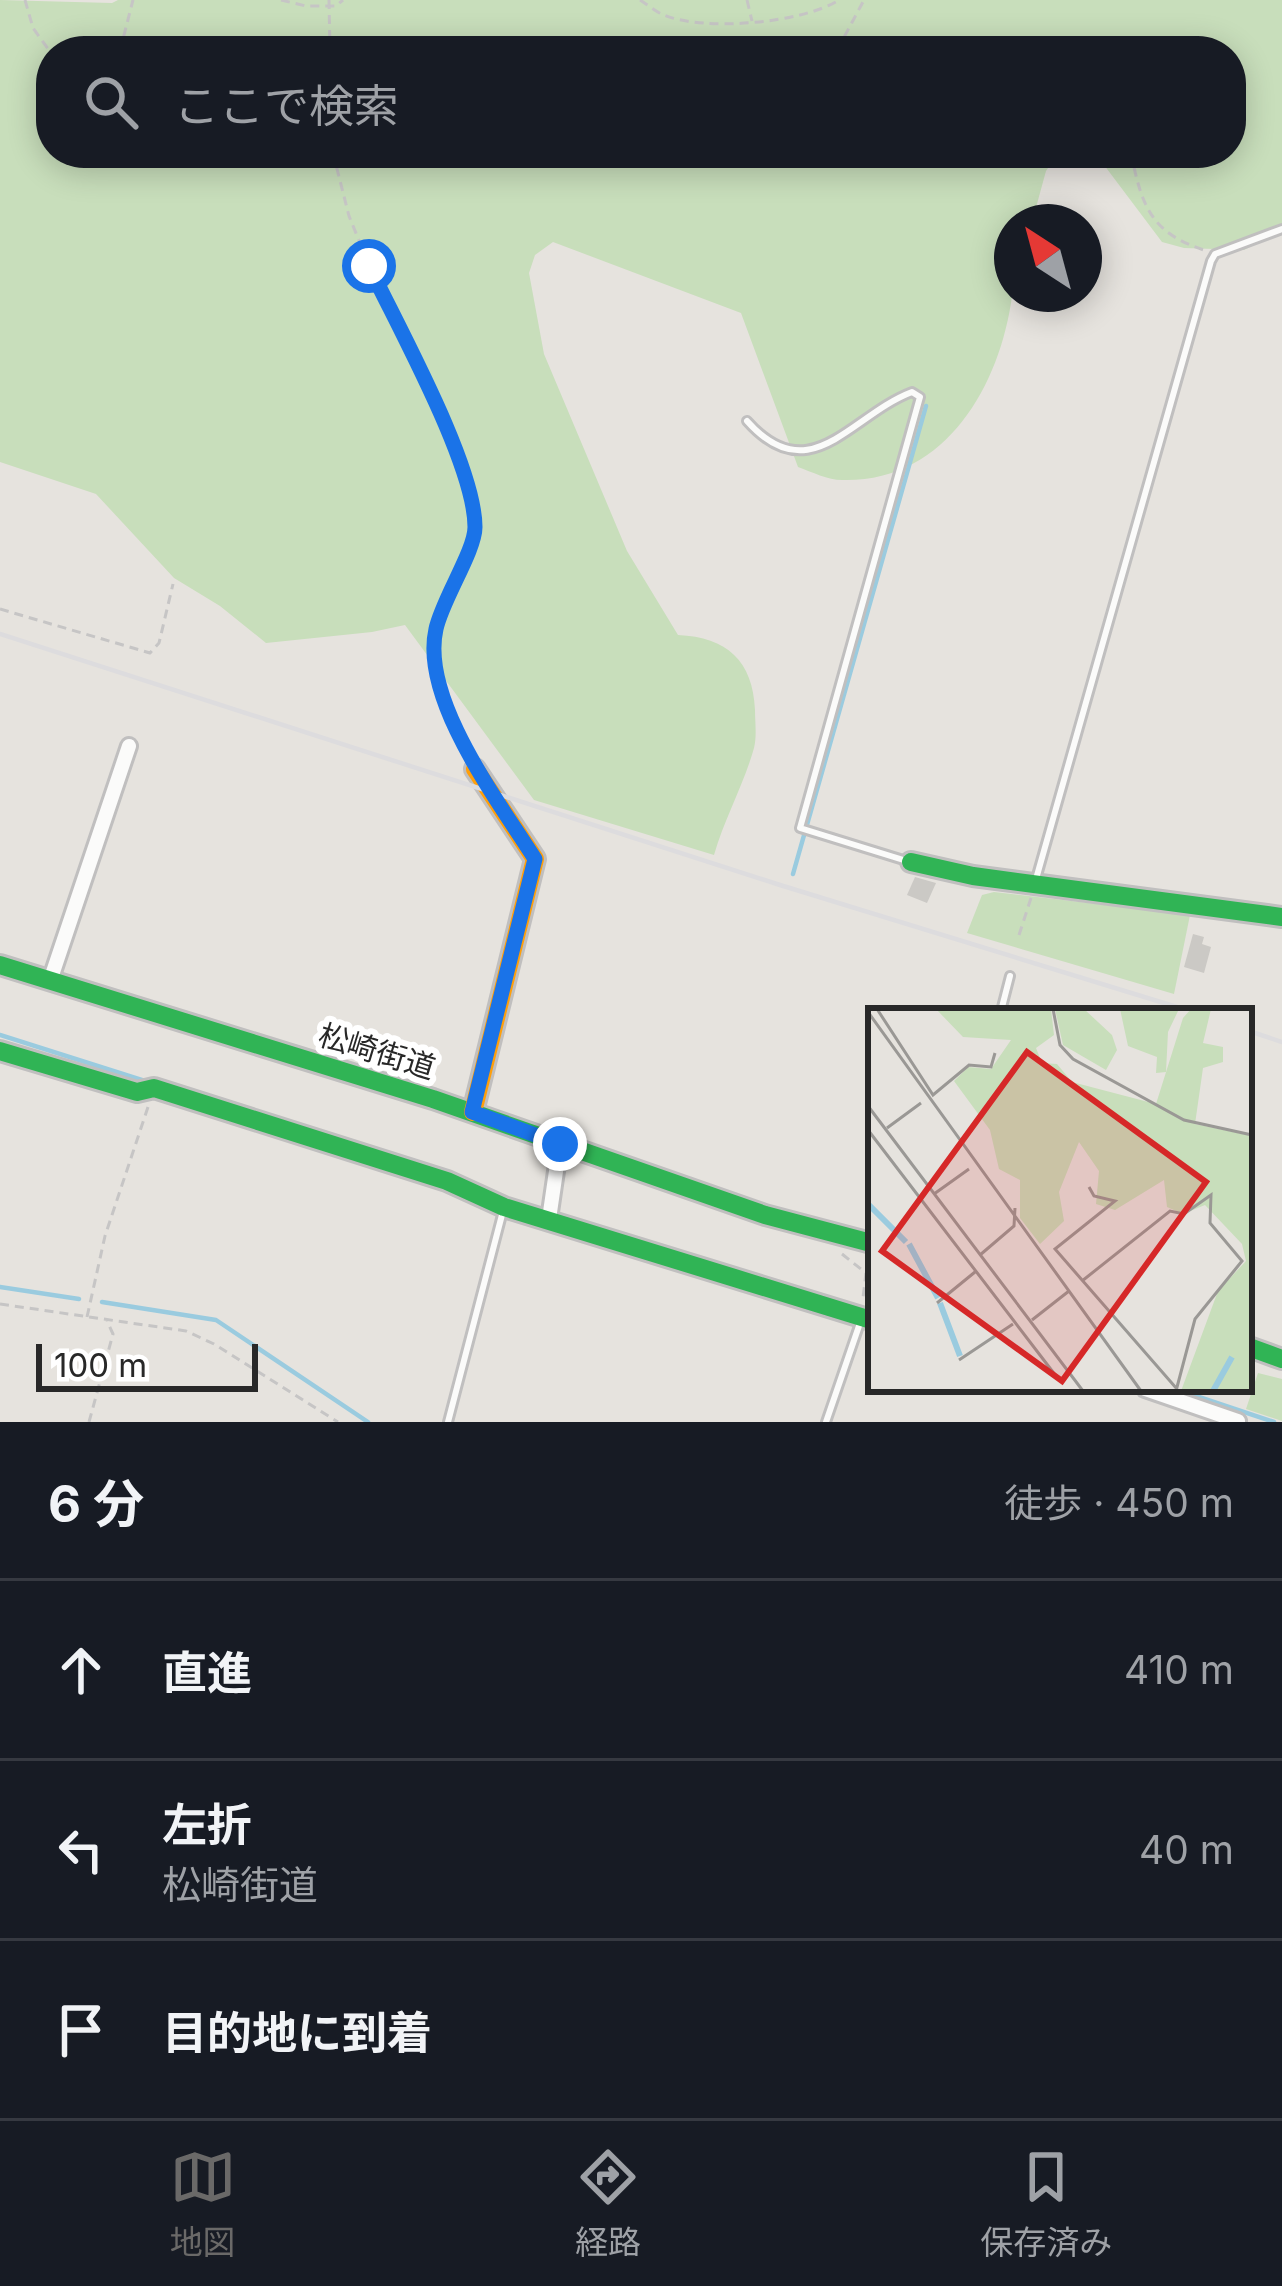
<!DOCTYPE html>
<html lang="ja">
<head>
<meta charset="utf-8">
<style>
  body { margin:0; font-family:Inter,"Noto Sans JP",sans-serif; background:#20242c; color:#f1f3f6 }
  .compass { position:absolute; left:994px; top:204px; width:108px; height:108px; border-radius:50%; background:#171b24; box-shadow:0 6px 30px #0003; rotate:324deg }
  .scale { position:absolute; left:36px; bottom:30px; width:222px; box-sizing:border-box; padding-left:12px; border:6px solid #282828; border-top:0; font-size:33px; line-height:42px; white-space:nowrap; color:#282828; -webkit-text-stroke:9px #fff; paint-order:stroke }
  .stop { position:absolute; width:36px; height:36px; margin:-27px; border:9px solid #1a73e8; border-radius:50%; background:#fff }
  .stop.end { background:#1a73e8; border-color:#fff; box-shadow:0 3px 12px #0008 }
  .list { margin:0; padding:0; list-style:none }
  h2 { display:flex; justify-content:space-between; align-items:center; height:156px; margin:0; padding:0 48px; font-size:51px }
  h2 small { font-size:39px; font-weight:400; color:#9ea1a6 }
  .list li { display:grid; grid-template-columns:78px 1fr auto; gap:36px; align-items:center; box-sizing:border-box; height:180px; padding:0 48px; border-top:3px solid #363941 }
  .list b { display:block; font-size:45px; white-space:nowrap }
  .list p { margin:0; font-size:39px; white-space:nowrap; color:#9ea1a6 }
  .list em { font-size:39px; font-style:normal; color:#9ea1a6 }
  .icon { flex:none; width:66px; height:66px; fill:none; stroke:currentColor; stroke-width:2; stroke-linecap:round; stroke-linejoin:round }
  .map { position:relative; flex:none; width:1282px; height:1422px; overflow:hidden }
  .search { position:absolute; background:#171b24; box-shadow:0 6px 30px #0003; left:36px; right:36px; top:36px; height:132px; display:flex; align-items:center; gap:30px; box-sizing:border-box; padding:0 42px; border-radius:48px; color:#9ea1a6; font-size:45px }
  .sheet { height:696px; background:#171b24 }
  nav { display:flex; justify-content:space-around; align-items:center; box-sizing:border-box; height:168px; border-top:3px solid #363941; background:#171b24; font-size:33px; color:#9ea1a6 }
  nav a { display:grid; justify-items:center; gap:6px }
  nav .on { color:#6a6968 }
  .map>svg:first-child { display:block }
  .green { fill:#c8debb }
  .lines { fill:none; stroke-linecap:round; stroke-linejoin:round }
  .stream { stroke:#9acbdf; stroke-width:4.5 }
  .building { fill:#cbc9c5 }
  .lane-casing { stroke:#c0bfbf; stroke-width:12 }
  .street-casing { stroke:#c0bfbf; stroke-width:20 }
  .fast-casing { stroke:#c0bfbf; stroke-width:24 }
  .slow-casing { stroke:#c0bfbf; stroke-width:24 }
  .path { stroke:#c6c5c5; stroke-width:3; stroke-dasharray:9 6; stroke-linecap:butt }
  .lane { stroke:#fbfbfa; stroke-width:6 }
  .street { stroke:#fbfbfa; stroke-width:14 }
  .fast { stroke:#30b455; stroke-width:18 }
  .slow { stroke:#ff9f0a; stroke-width:18 }
  .rail { stroke:#dddcde; stroke-width:4.5 }
  .route { stroke:#1a73e8; stroke-width:15 }
  .labels { text-anchor:middle; dominant-baseline:central; stroke-width:12; stroke-linejoin:round; paint-order:stroke }
  .street-label { font-size:30px; fill:#282828; stroke:#fff }
  .inset-river { fill:none; stroke:#9acbdf; stroke-width:6 }
  .inset-road { fill:none; stroke:#9a9895; stroke-width:3 }
  .view { fill:#d62828; fill-opacity:0.15; stroke:#d62828; stroke-width:6 }
  .inset-edge { fill:none; stroke:#282828; stroke-width:6 }
</style>
</head>
<body>
<div class="map">
<svg width="1282" height="1422" viewBox="0 0 1282 1422">
  <rect width="100%" height="100%" fill="#e6e3de"/>
  <g class="green">
    <path d="M0 0 112 3 118 0H1282V230L1244 250 1184 248 1162 242 1095 153H1231V51H51V153H1058L1046 171 1032 222H1012C1012 246 1015 272 1012 296 1000 386 945 483 842 480 828 480 812 472 798 467L741 313 553 242 535 255 529 273 544 354 627 551 678 635C727 637 753 661 755 710 755 722 757 736 754 748 744 784 725 817 714 855L534 800 405 625 372 632 266 643 220 606 174 578 96 494 0 462Z"/>
    <path d="M994 892 1190 915 1174 994 967 933 982 895Z"/>
    <path d="M1258 1373 1282 1379V1421L1246 1409Z"/>
  </g>
  <g class="lines">
    <g class="stream">
      <path d="M793 874 926 406"/>
      <path d="M0 1035 148 1082"/>
      <path d="M0 1287 79 1299"/>
      <path d="M102 1302 216 1320 368 1422"/>
      <path d="M868 1309 871 1310"/>
      <path d="M1175 1389 1274 1422"/>
    </g>
  </g>
  <g class="building">
    <path d="M915 877 936 883 927 903 907 895Z"/>
    <path d="M1193 934 1204 937 1202 944 1211 947 1204 973 1184 967Z"/>
  </g>
  <g class="lines">
    <g class="lane-casing">
      <g id="lane">
        <path d="M747 421C810 492 851 415 912 392L920 397 800 828 910 862"/>
        <path d="M1036 879 1211 261 1215 254 1282 229"/>
        <path d="M1001 1011 1010 976"/>
        <path d="M448 1422 503 1211"/>
        <path d="M826 1422 860 1323"/>
      </g>
    </g>
    <g class="street-casing">
      <g id="street">
        <path d="M50 981 129 746"/>
        <path d="M549 1219 560 1144"/>
        <path d="M1145 1389 1238 1421"/>
      </g>
    </g>
    <g class="fast-casing">
      <g id="fast">
        <path d="M911 862 973 876 1282 917"/>
        <path d="M0 965 433 1099 765 1215 871 1243"/>
        <path d="M0 1051 137 1092 154 1088 447 1181 504 1207 871 1320"/>
        <path d="M1249 1347 1282 1359"/>
      </g>
    </g>
    <g class="slow-casing">
      <path id="slow" d="M473 1112 535 859 475 769"/>
    </g>
    <g class="path">
      <path d="M25 0 33 28 51 53"/>
      <path d="M281 0 306 6H336L343 0"/>
      <path d="M329 0 330 51"/>
      <path d="M640 0C648 5 656 12 664 15 704 32 803 23 839 0"/>
      <path d="M747 0 752 21"/>
      <path d="M120 51 133 0"/>
      <path d="M842 51V41L864 0"/>
      <path d="M333 153 349 216 369 265 460 461C466 482 479 514 474 534 464 570 437 602 434 640 431 679 455 721 469 756"/>
      <path d="M1131 153C1142 208 1152 234 1207 251"/>
      <path d="M0 609 150 653 159 643 173 584"/>
      <path d="M1019 935 1031 898"/>
      <path d="M842 1254 866 1273 863 1298"/>
      <path d="M0 1304 186 1331 214 1344 338 1422"/>
      <path d="M87 1317 105 1236 148 1107"/>
      <path d="M89 1422 113 1334 107 1321"/>
    </g>
    <use href="#lane" class="lane"/>
    <use href="#street" class="street"/>
    <use href="#fast" class="fast"/>
    <use href="#slow" class="slow"/>
    <g class="rail">
      <path d="M0 634 780 885 1190 1011"/>
      <path d="M1249 1031 1282 1042"/>
    </g>
  </g>
  <g class="lines">
    <path class="route" d="M369 266C398 327 475 465 475 527 475 551 442 600 436 629 420 699 499 802 535 859L472 1112 560 1144"/>
  </g>
  <g class="labels">
    <g class="street-label">
      <text transform="translate(377 1051) rotate(17)">松崎街道</text>
    </g>
  </g>
  <g transform="translate(868 1008)">
    <rect width="384" height="384" fill="#e6e3de"/>
    <path d="M68 1H183L186 27 168 40 174 55 189 56 204 74 288 96 315 10 323 1H343L335 35 355 39V54L335 60 327 116 384 128V383H313L350 283 378 253 374 236 337 197 315 206 299 199 296 172 247 202 228 196 231 163 211 134 191 184 196 213 172 236 152 210V172L131 161 122 122 86 73 100 59 123 61 143 32 95 29ZM187 1H216L244 27 249 42 238 62 195 37ZM252 1H311L300 24 298 64 288 65 289 49 260 38Z" fill="#c8debb"/>
    <path class="inset-river" d="M0 196 38 234M41 236 70 290M72 295 92 348M345 383 364 349"/>
    <path class="inset-road" d="M9 1 65 87 101 57 123 59 127 45M185 1 192 37 205 51 316 112 384 127M0 4 273 383M0 98 215 383M19 120 53 95M0 122 188 368M221 179 226 188 247 193 187 241 309 381M66 186 101 161M112 247 146 218 147 200M214 273 302 203 316 206 343 187 342 215 374 253 327 311 308 383M69 295 107 264M164 312 201 283M91 352 145 316"/>
    <path class="view" d="M159 44 338 174 194 373 14 243Z"/>
    <rect width="384" height="384" class="inset-edge"/>
  </g>
</svg>
<svg class="compass" viewBox="-18 -18 36 36"><path d="M0-13l5 13h-10z" fill="#e53935"/><path d="M0 13l5-13h-10z" fill="#9ea1a6"/></svg>
<div class="scale">100 m</div>
<div class="stop" style="left:369px;top:266px"></div>
<div class="stop end" style="left:560px;top:1144px"></div>
<div class="search"><svg class="icon" aria-label="search" viewBox="0 0 24 24"><circle cx="10" cy="10" r="6"/><path d="M15 15l6 6"/></svg>ここで検索</div>
</div>
<section class="sheet">
<h2>6 分<small>徒歩 · 450 m</small></h2>
<ul class="list">
<li><svg class="icon" aria-label="ahead" viewBox="0 0 24 24"><path d="M12 20V5M6 11l6-6 6 6"/></svg><div><b>直進</b></div><em>410 m</em></li>
<li><svg class="icon" aria-label="left" viewBox="0 0 24 24"><path d="M17 20v-9H6M10 6l-5 5 5 5"/></svg><div><b>左折</b><p>松崎街道</p></div><em>40 m</em></li>
<li><svg class="icon" aria-label="arrive" viewBox="0 0 24 24"><path d="M6 21V4h12l-3 4 3 4H6"/></svg><div><b>目的地に到着</b></div></li>
</ul>
</section>
<nav>
<a class="on"><svg class="icon" aria-label="map" viewBox="0 0 24 24"><path d="M3 6l6-2 6 2 6-2v14l-6 2-6-2-6 2zM9 4v14M15 6v14"/></svg>地図</a>
<a><svg class="icon" aria-label="directions" viewBox="0 0 24 24"><path d="M12 3l9 9-9 9-9-9zM9 14v-3h6M13 9l2 2-2 2"/></svg>経路</a>
<a><svg class="icon" aria-label="saved" viewBox="0 0 24 24"><path d="M7 4h10v16l-5-4-5 4z"/></svg>保存済み</a>
</nav>
</body>
</html>
